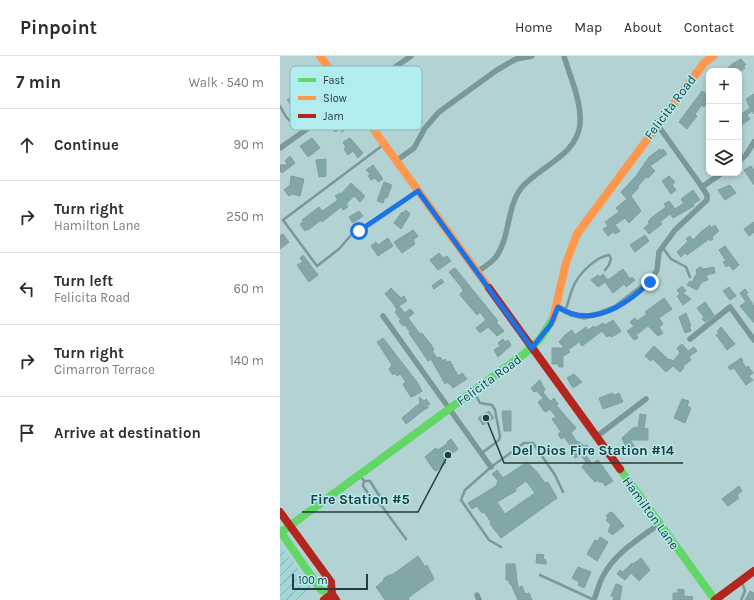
<!DOCTYPE html>
<html lang="en">
<head>
<meta charset="utf-8">
<style>
  body { margin:0; font-family:Karla,sans-serif; background:#f7f7f7; color:#2b2b33 }
  .controls { position:absolute; right:12px; top:12px; display:grid; overflow:hidden; border-radius:8px; box-shadow:0 2px 6px #0003 }
  .controls button { width:36px; height:36px; display:grid; place-items:center; padding:0; border:0; border-bottom:1px solid #e1e1e2; background:#fff; color:#2b2b33; font:20px sans-serif }
  .scale { position:absolute; left:12px; bottom:10px; width:76px; box-sizing:border-box; padding-left:4px; border:2px solid #253d3e; border-top:0; font-size:11px; line-height:14px; white-space:nowrap; color:#253d3e; -webkit-text-stroke:3px #b1ecef; paint-order:stroke }
  .stop { position:absolute; width:12px; height:12px; margin:-9px; border:3px solid #1a73e8; border-radius:50%; background:#fff }
  .stop.end { background:#1a73e8; border-color:#fff; box-shadow:0 1px 4px #0008 }
  .list { margin:0; padding:0; list-style:none }
  h2 { display:flex; justify-content:space-between; align-items:center; height:52px; margin:0; padding:0 16px; font-size:17px }
  h2 small { font-size:13px; font-weight:400; color:#7c7c81 }
  .list li { display:grid; grid-template-columns:26px 1fr auto; gap:12px; align-items:center; box-sizing:border-box; height:72px; padding:0 16px; border-top:1px solid #e1e1e2 }
  .list b { display:block; font-size:15px; white-space:nowrap }
  .list p { margin:0; font-size:13px; white-space:nowrap; color:#7c7c81 }
  .list em { font-size:13px; font-style:normal; color:#7c7c81 }
  .icon { flex:none; width:22px; height:22px; fill:none; stroke:currentColor; stroke-width:2; stroke-linecap:round; stroke-linejoin:round }
  .map { position:relative; flex:none; width:474px; height:544px; overflow:hidden }
  header { display:flex; align-items:center; gap:24px; box-sizing:border-box; height:56px; padding:0 20px; background:#fff; border-bottom:1px solid #e1e1e2 }
  header strong { font-size:19px }
  nav { display:flex; gap:22px; margin-inline-start:auto; font-size:14px }
  main { display:flex }
  aside { flex:1; background:#fff }
  .map>svg:first-child { display:block }
  .industrial { fill:url(#industrial-furrows) }
  .building { fill:#82a7a9; stroke:#849d9f; fill-rule:evenodd }
  .lines { fill:none; stroke-linecap:round; stroke-linejoin:round }
  .lane { stroke:#7b9899; stroke-width:2.5 }
  .street { stroke:#7b9899; stroke-width:5.5 }
  .fast { stroke:#63d668; stroke-width:8 }
  .slow { stroke:#ff974d; stroke-width:8 }
  .jam { stroke:#b3261e; stroke-width:8 }
  .route { stroke:#1a73e8; stroke-width:5 }
  .labels { text-anchor:middle; dominant-baseline:central; stroke-width:3; stroke-linejoin:round; paint-order:stroke }
  .street-label { font-size:13px; fill:#253d3e; stroke:#b1ecef }
  .key { fill:#b1ecef; stroke:#87b8ba; stroke-width:1 }
  .key-label { font-size:11px; fill:#253d3e }
  .leader { fill:none; stroke:#253d3e; stroke-width:1.5 }
  .callout-dot { fill:#253d3e; stroke:#b1ecef; stroke-width:1.5 }
  .callout-label { font-size:14px; text-anchor:middle; font-weight:bold; fill:#253d3e; stroke:#b1ecef; stroke-width:3; stroke-linejoin:round; paint-order:stroke }
</style>
</head>
<body>
<header>
<strong>Pinpoint</strong>
<nav><a>Home</a><a>Map</a><a>About</a><a>Contact</a></nav>
</header>
<main>
<aside>
<h2>7 min<small>Walk · 540 m</small></h2>
<ul class="list">
<li><svg class="icon" aria-label="ahead" viewBox="0 0 24 24"><path d="M12 20V5M6 11l6-6 6 6"/></svg><div><b>Continue</b></div><em>90 m</em></li>
<li><svg class="icon" aria-label="right" viewBox="0 0 24 24"><path d="M7 20v-9h11M14 6l5 5-5 5"/></svg><div><b>Turn right</b><p>Hamilton Lane</p></div><em>250 m</em></li>
<li><svg class="icon" aria-label="left" viewBox="0 0 24 24"><path d="M17 20v-9H6M10 6l-5 5 5 5"/></svg><div><b>Turn left</b><p>Felicita Road</p></div><em>60 m</em></li>
<li><svg class="icon" aria-label="right" viewBox="0 0 24 24"><path d="M7 20v-9h11M14 6l5 5-5 5"/></svg><div><b>Turn right</b><p>Cimarron Terrace</p></div><em>140 m</em></li>
<li><svg class="icon" aria-label="arrive" viewBox="0 0 24 24"><path d="M6 21V4h12l-3 4 3 4H6"/></svg><div><b>Arrive at destination</b></div></li>
</ul>
</aside>
<div class="map">
<svg width="474" height="544" viewBox="0 0 474 544">
  <defs>
    <pattern id="industrial-furrows" width="10" height="10" patternUnits="userSpaceOnUse"><rect width="10" height="10" fill="#a2d6d9"/><path d="M-1 1l2-2M0 10L10 0M9 11l2-2" fill="none" stroke="#84afb1"/></pattern>
  </defs>
  <rect width="100%" height="100%" fill="#b2d2d4"/>
  <path class="industrial" d="M0 489 32 532 16 544H0Z"/>
  <g class="building">
    <path d="M461 3 466 9H463L465 12 461 15H450L448 12 452 8Z"/>
    <path d="M422 35 429 40 426 43 429 45 424 51 422 49 415 58 417 60 407 73 399 66Z"/>
    <path d="M474 38V58L472 55 467 59 470 63 459 71V60L470 52 466 43Z"/>
    <path d="M12 40 15 44 17 42 18 44 23 40 27 46 16 56 7 44Z"/>
    <path d="M71 59 75 64 64 71 66 73 62 76 60 73 55 76 50 70 62 61 64 64Z"/>
    <path d="M32 82 40 92 28 101 20 90Z"/>
    <path d="M70 82 83 97 78 102 73 95 68 99 64 93 66 92 63 86Z"/>
    <path d="M380 93 381 95 383 93 387 98 370 110 375 115 368 122 366 121 358 130 359 131 351 140 361 155 349 167 345 162 335 169 340 175 335 178 333 176 328 180 323 173 328 170 325 166 339 156 336 152 347 143 341 136 356 120 369 101Z"/>
    <path d="M10 100 15 107 2 117 0 115V109H8L5 105Z"/>
    <path d="M46 103V120L39 121 36 104Z"/>
    <path d="M93 109 103 123 98 126 95 122 91 124 88 120 90 118 86 114Z"/>
    <path d="M471 110 474 114V129L464 114Z"/>
    <path d="M11 120 24 123 20 140 12 138 9 140 4 134 10 129Z"/>
    <path d="M389 120 395 126 392 129 396 134 391 138 382 125Z"/>
    <path d="M104 126 112 129 107 142 105 141 103 147 97 145Z"/>
    <path d="M71 127 85 140 80 146 74 140 66 148 68 151 63 154 61 151 42 166 41 164 28 174 27 173 25 175 20 168 24 165 22 164 39 151 42 155 44 154 58 144 55 140 60 137 61 138Z"/>
    <path d="M450 129 456 137 445 144 438 134Z"/>
    <path d="M413 134 420 144 413 148 414 150 393 162 390 158 380 166 382 168 369 178 364 172 370 167 368 166 371 162 386 151 384 148 389 145 395 153 404 147 401 143Z"/>
    <path d="M126 154 130 158 121 173 114 167 122 156 123 157Z"/>
    <path d="M79 155 83 160 73 167 69 161Z"/>
    <path d="M474 166V176L469 180 464 173Z"/>
    <path d="M430 169 431 172 435 169 439 175 432 181 433 183 430 185 429 183 407 199 405 197 401 201 397 196 408 185 406 183 410 180 413 184 422 175Z"/>
    <path d="M133 174 138 180 133 184 135 188 122 197 114 186Z"/>
    <path d="M3 178 9 186 0 193V180Z"/>
    <path d="M365 179 369 185 355 196 350 189Z"/>
    <path d="M108 182 113 190 98 200 91 190 96 186 98 189Z"/>
    <path d="M445 190 459 209 453 214 449 209 446 211 443 206 446 205 439 194Z"/>
    <path d="M159 197 163 202 167 200 171 205 158 214 150 204Z"/>
    <path d="M23 199 38 219 29 226 17 209 23 206 20 202Z"/>
    <path d="M420 211 423 213 434 211 435 217 426 219 428 224 422 226 417 234 407 229 410 225 412 226 417 217 416 214Z"/>
    <path d="M175 212 218 265 216 266 224 275 217 280 208 271 200 277 196 272 206 264 200 256 197 259 181 240 180 238 183 235 182 232 169 216Z"/>
    <path d="M343 213 350 223 352 221 355 224 346 231 344 228 333 237 325 226 318 231 311 224 318 219 320 221 323 218 328 224Z"/>
    <path d="M161 223 164 226 154 233 152 230Z"/>
    <path d="M402 230 406 235 403 237 411 243 403 249 397 240 400 238 397 234Z"/>
    <path d="M449 231 456 240 450 244 443 235Z"/>
    <path d="M111 232 121 242 124 240 127 245 119 250 125 257 130 253 134 257 128 262 140 278 142 277 152 290 154 294 152 295 157 302 160 301 163 305 165 303 167 306 170 305 178 320 182 317 187 323 173 332 168 326 165 328 151 303 148 305 129 277 130 276 125 269 123 270 119 265 121 264 115 256 117 254 113 247 105 238Z"/>
    <path d="M465 233 468 237 466 238 474 250V267L460 250 466 246 460 237Z"/>
    <path d="M384 242 392 253 379 262 383 268 379 271 383 277 378 280 368 270 356 279 358 282 354 284 347 275 354 270 350 266 355 262 357 265 367 258 365 256Z"/>
    <path d="M425 246 434 259 425 266 422 263 424 261 417 252Z"/>
    <path d="M406 257 411 270H409L411 275 405 277 399 261Z"/>
    <path d="M333 264 341 275 337 278 331 281 330 279 327 281 322 275 302 290 299 286 288 294 290 296 283 300V311H279L278 308H272V292H284L279 286 285 279 292 274 295 279 306 271 308 274 314 270 315 272 323 267 325 269Z"/>
    <path d="M441 271 455 288 447 294 436 279 439 277 437 275Z"/>
    <path d="M103 282 137 326 142 335 136 339 131 341 125 332 123 328 126 326 120 318 117 320 115 317 113 319 109 313 112 309 97 286Z"/>
    <path d="M223 283 225 286 228 284 231 289 218 301 214 294 220 290 218 287Z"/>
    <path d="M402 288 408 295 414 291 417 295 409 301 411 304 403 310 404 312 400 316 393 310 386 316 373 303 371 305 365 300 374 290 389 304 390 303 393 305 400 297 397 292Z"/>
    <path d="M461 302 463 305 461 309 463 307 466 312 468 310 473 317 469 320 473 324 466 329 454 312 450 314 448 311Z"/>
    <path d="M294 318 302 326 293 332 287 322Z"/>
    <path d="M260 324 265 334 263 336 268 343 271 345 274 342 278 348 276 349 296 372 291 377 297 386 298 385 304 390 307 389 311 394 305 398 312 408 318 404 333 425 325 430 322 425 320 427 318 424 315 426 306 416 302 411 306 406 301 399 295 402 292 398 294 396 291 390 284 381 281 383 278 378 281 376 272 363 276 361 270 353 266 356 264 355 258 346 263 342 257 335 254 336 251 332Z"/>
    <path d="M332 337 335 339 339 337 343 346 323 353 319 342Z"/>
    <path d="M139 341 144 345 146 343 150 348 147 350 148 352 145 353 126 368 122 362 140 347Z"/>
    <path d="M402 343 409 345 407 350 411 352 405 367 394 362Z"/>
    <path d="M209 355 214 362 203 369 198 362Z"/>
    <path d="M222 355H231V375H224Z"/>
    <path d="M360 358 366 359 364 372 368 373V384H350L358 395 353 399 346 391 342 382 354 371 358 372Z"/>
    <path d="M171 383 178 393 165 403 166 407 156 415 154 414 145 401 152 395 156 392 158 394 168 387 167 386Z"/>
    <path d="M247 406 256 415 265 427 268 426 277 442 221 482 210 468 211 466 204 456 202 457 197 450 192 453 188 447 216 430 218 425 212 418 217 414 223 422ZM246 425 255 437 225 458 217 446 236 435 235 433Z"/>
    <path d="M459 430 462 435 457 439 459 442 448 450 442 443Z"/>
    <path d="M330 456 333 457 344 470 332 479 328 475 331 469 326 464 328 462 326 460Z"/>
    <path d="M320 481 328 486 317 505 307 498 315 484 318 485Z"/>
    <path d="M257 498 264 499 263 503 266 504V508L256 507Z"/>
    <path d="M138 500 145 511 147 509 154 523 128 542 129 544H105L96 531 103 525 104 522 109 519H112Z"/>
    <path d="M361 502 370 514 359 525 351 517 345 524 337 518 340 514 343 516 352 507 353 508Z"/>
    <path d="M226 508H235L238 532 242 530 245 538 249 537 252 544H238L231 528H229V524H226Z"/>
    <path d="M298 511 311 516 304 532 298 529 299 526 292 522Z"/>
    <path d="M336 528 342 530 340 544H333L334 541 331 540Z"/>
    <path d="M398 533 404 534V540L413 541 412 544H393V537H398Z"/>
    <path d="M470 535 474 537V544H465Z"/>
  </g>
  <g class="lines">
    <g class="lane">
      <path d="M0 50C4 57 7 65 14 67 21 69 25 67 30 71"/>
      <path d="M103 89 3 164 37 210 59 193 72 178 136 136"/>
      <path d="M383 192 391 203 406 211 410 221"/>
      <path d="M285 255C289 246 290 236 295 227 301 216 316 201 329 199L331 203 329 209 325 214"/>
      <path d="M195 338 200 347 212 349 215 354 220 380 219 384 202 397"/>
      <path d="M81 421 84 425H90L100 441 101 449 94 446 83 430 84 425"/>
      <path d="M101 449 126 483"/>
      <path d="M221 491 209 484 181 444 185 434 211 411 244 387H253L275 419 283 436"/>
      <path d="M260 519 314 544"/>
      <path d="M461 544 465 535 462 526"/>
    </g>
    <g class="street">
      <path d="M0 92 131 0"/>
      <path d="M116 105 134 92 145 72 159 56 217 14 236 3 252 0"/>
      <path d="M459 105 466 99 474 86"/>
      <path d="M422 131 442 117"/>
      <path d="M197 216C203 212 211 207 216 201 231 180 226 149 243 130 261 110 297 99 300 68 302 46 290 21 284 0"/>
      <path d="M278 251 291 258 304 261 318 258 336 251 370 225 377 214 379 196 395 174 427 144V139L422 131 377 68"/>
      <path d="M103 260 211 411"/>
      <path d="M410 283 450 251 474 284"/>
      <path d="M316 381 366 343"/>
      <path d="M197 539 199 544"/>
      <path d="M314 544C317 536 319 527 323 520 335 497 359 483 379 468"/>
    </g>
    <g class="fast">
      <path d="M340 413 435 544"/>
      <path d="M0 475 41 534 52 538"/>
      <path d="M0 477 244 298 259 284 273 263"/>
    </g>
    <g class="slow">
      <path d="M40 0 209 232"/>
      <path d="M273 263 286 207 297 178 424 7 433 0"/>
    </g>
    <g class="jam">
      <path d="M209 232 340 413"/>
      <path d="M0 456 51 526 52 538 56 544"/>
      <path d="M44 544 52 538"/>
      <path d="M435 544 474 515"/>
    </g>
  </g>
  <g class="lines">
    <path class="route" d="M79 175 138 135 252 292 271 268 278 251C311 273 345 250 370 226"/>
  </g>
  <g class="labels">
    <g class="street-label">
      <text transform="translate(390 51) rotate(-53)">Felicita Road</text>
      <text transform="translate(209 324) rotate(-36)">Felicita Road</text>
      <text transform="translate(371 457) rotate(54)">Hamilton Lane</text>
    </g>
  </g>
  <rect x="10" y="10" width="132" height="64" rx="6" class="key"/>
  <rect x="18" y="22" width="18" height="4" fill="#63d668"/>
  <rect x="18" y="40" width="18" height="4" fill="#ff974d"/>
  <rect x="18" y="58" width="18" height="4" fill="#b3261e"/>
  <g class="key-label">
    <text x="43" y="28">Fast</text>
    <text x="43" y="46">Slow</text>
    <text x="43" y="64">Jam</text>
  </g>
  <path class="leader" d="M206 362L224 407H403M168 399L138 456H22"/>
  <g class="callout-dot">
    <circle cx="206" cy="362" r="4"/>
    <circle cx="168" cy="399" r="4"/>
  </g>
  <g class="callout-label">
    <text x="313" y="399">Del Dios Fire Station #14</text>
    <text x="80" y="448">Fire Station #5</text>
  </g>
</svg>
<div class="controls">
<button>+</button>
<button>−</button>
<button><svg class="icon" aria-label="layers" viewBox="0 0 24 24"><path d="M12 4l9 5-9 5-9-5zM3 14l9 5 9-5"/></svg></button>
</div>
<div class="scale">100 m</div>
<div class="stop" style="left:79px;top:175px"></div>
<div class="stop end" style="left:370px;top:226px"></div>
</div>
</main>
</body>
</html>
